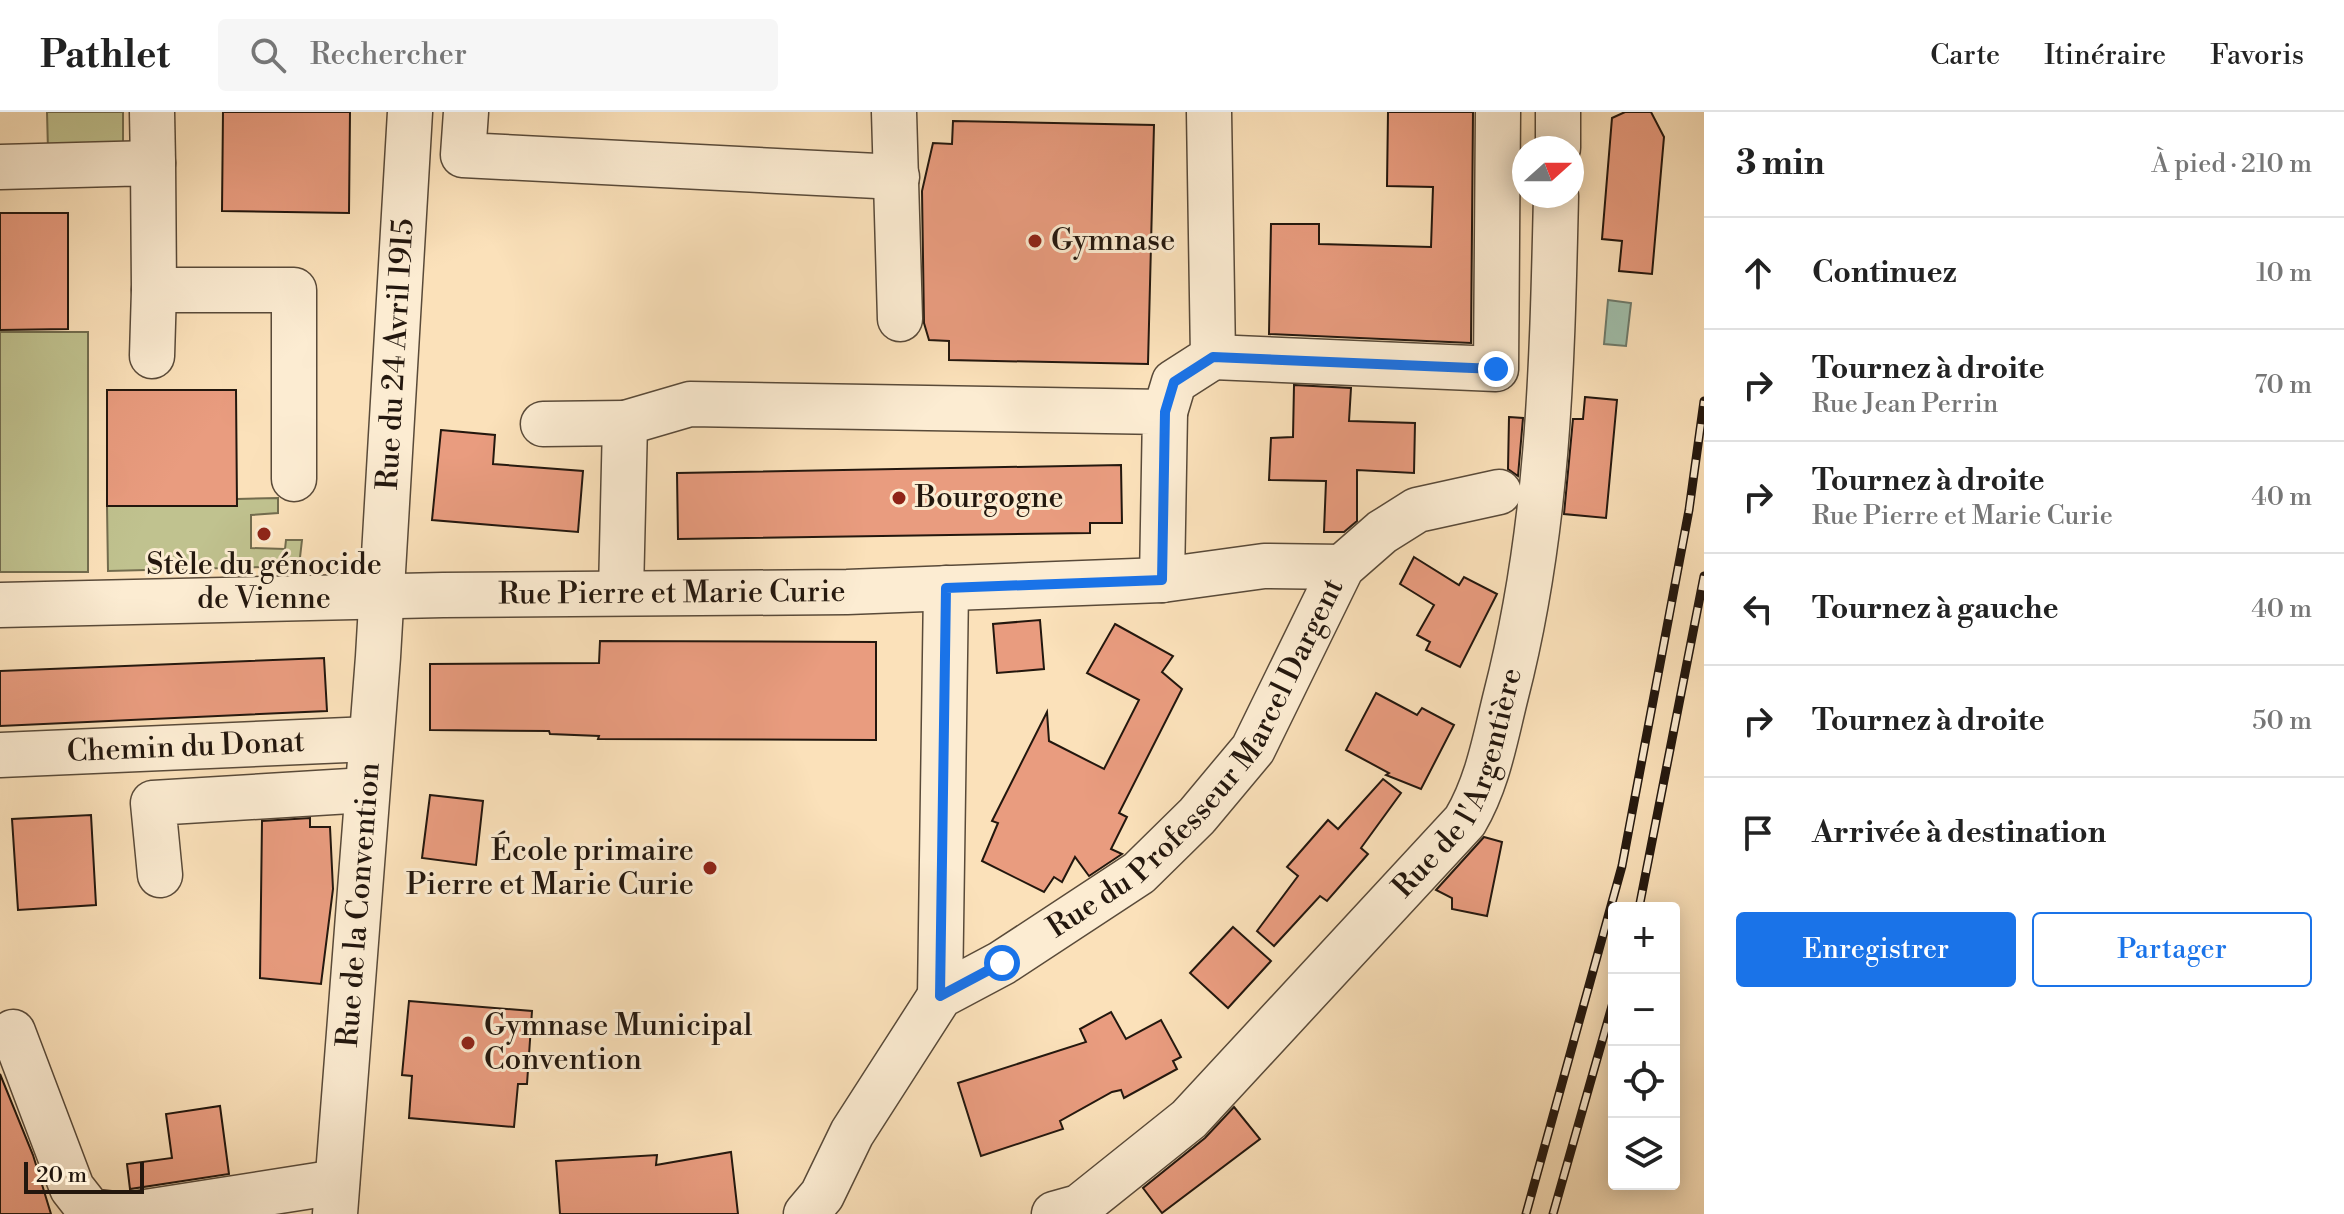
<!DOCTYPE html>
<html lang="fr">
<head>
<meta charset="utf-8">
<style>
  body { margin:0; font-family:"Libre Bodoni",serif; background:#f6f6f6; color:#222 }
  .controls { position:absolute; right:24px; bottom:24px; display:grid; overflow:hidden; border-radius:8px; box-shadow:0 4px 20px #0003 }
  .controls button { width:72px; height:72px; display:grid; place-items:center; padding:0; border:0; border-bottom:2px solid #e0e0e0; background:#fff; color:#222; font:40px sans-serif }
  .compass { position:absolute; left:1512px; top:24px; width:72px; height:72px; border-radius:50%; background:#fff; box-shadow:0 4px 20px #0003; rotate:69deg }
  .scale { position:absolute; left:24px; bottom:20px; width:120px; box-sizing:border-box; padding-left:8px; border:4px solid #23170e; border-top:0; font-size:22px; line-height:28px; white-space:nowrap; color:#23170e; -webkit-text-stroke:6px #fcecd2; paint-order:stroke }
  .stop { position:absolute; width:24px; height:24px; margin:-18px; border:6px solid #1a73e8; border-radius:50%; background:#fff }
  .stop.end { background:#1a73e8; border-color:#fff; box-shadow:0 2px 8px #0008 }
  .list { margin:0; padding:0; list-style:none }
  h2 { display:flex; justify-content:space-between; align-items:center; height:104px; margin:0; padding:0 32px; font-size:34px }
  h2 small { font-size:26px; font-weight:400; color:#767676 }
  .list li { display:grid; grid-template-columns:52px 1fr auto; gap:24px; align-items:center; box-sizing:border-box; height:112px; padding:0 32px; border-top:2px solid #e0e0e0 }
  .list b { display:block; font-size:30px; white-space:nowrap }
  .list p { margin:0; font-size:26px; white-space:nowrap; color:#767676 }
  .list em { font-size:26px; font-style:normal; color:#767676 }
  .actions { display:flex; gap:16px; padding:24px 32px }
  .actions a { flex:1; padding:18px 0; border:2px solid #1a73e8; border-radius:8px; text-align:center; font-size:28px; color:#1a73e8 }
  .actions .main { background:#1a73e8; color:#fff }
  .icon { flex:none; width:44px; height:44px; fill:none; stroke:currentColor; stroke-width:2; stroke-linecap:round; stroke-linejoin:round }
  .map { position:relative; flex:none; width:1704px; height:1102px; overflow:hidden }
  header { display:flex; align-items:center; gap:48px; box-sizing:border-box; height:112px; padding:0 40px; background:#fff; border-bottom:2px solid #e0e0e0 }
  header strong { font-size:38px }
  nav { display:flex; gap:44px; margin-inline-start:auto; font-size:28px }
  .search { width:560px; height:72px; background:#f6f6f6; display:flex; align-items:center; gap:20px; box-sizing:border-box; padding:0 28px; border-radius:8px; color:#767676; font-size:30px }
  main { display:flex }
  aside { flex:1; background:#fff }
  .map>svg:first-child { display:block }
  .green { fill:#c0c28f; stroke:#726c4e; stroke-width:2 }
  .water { fill:#a0beaa; stroke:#6e7b6c; stroke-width:2 }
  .building { fill:#e99c7f; stroke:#23170e; stroke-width:2 }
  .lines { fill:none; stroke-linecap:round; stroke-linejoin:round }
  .minor-casing { stroke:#594a39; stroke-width:47 }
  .minor { stroke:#fcecd2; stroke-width:44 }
  .rail-casing { stroke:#23170e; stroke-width:9 }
  .rail { stroke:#fcecd2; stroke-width:6; stroke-dasharray:18; stroke-linecap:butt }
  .route { stroke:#1a73e8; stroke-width:10 }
  .poi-dot { fill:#8f2418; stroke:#fcecd2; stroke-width:3 }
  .labels { text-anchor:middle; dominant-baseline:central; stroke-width:6; stroke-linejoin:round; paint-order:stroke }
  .poi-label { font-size:30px; fill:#23170e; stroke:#fcecd2; text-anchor:start }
  .street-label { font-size:30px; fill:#23170e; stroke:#fcecd2 }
</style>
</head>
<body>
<header>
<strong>Pathlet</strong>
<div class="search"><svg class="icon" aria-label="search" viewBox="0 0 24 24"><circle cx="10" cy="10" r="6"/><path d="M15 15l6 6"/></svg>Rechercher</div>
<nav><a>Carte</a><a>Itinéraire</a><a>Favoris</a></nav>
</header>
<main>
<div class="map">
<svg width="1704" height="1102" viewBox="0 0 1704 1102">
  <rect width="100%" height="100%" fill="#fbe1ba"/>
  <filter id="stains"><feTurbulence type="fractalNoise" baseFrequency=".0025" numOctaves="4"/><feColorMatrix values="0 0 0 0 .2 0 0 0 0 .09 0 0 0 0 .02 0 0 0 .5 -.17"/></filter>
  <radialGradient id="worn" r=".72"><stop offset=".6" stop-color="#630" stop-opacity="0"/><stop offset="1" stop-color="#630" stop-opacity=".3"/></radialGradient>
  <g class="green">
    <path d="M47 0H123V38H48Z"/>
    <rect x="0" y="220" width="88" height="240"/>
    <path d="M278 386V401L251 403V436L285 437 286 428H302L299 454 108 459 107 394H236L237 387Z"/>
  </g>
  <path class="water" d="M1608 188 1631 191 1626 234 1604 232Z"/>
  <g class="building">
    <path d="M223 0H350L349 101 222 99Z"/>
    <path d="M1388 0H1473L1471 231 1269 222 1271 112H1319V132L1431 135 1433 75 1387 74Z"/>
    <path d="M1625 0H1651L1664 25 1652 162 1619 159 1622 129 1602 127 1612 6Z"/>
    <path d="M953 9 1154 13 1148 252 949 248V229L929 228 924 211 922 79 933 31 952 32Z"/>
    <path d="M0 101H68V217L0 218Z"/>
    <path d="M1294 273 1351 276 1349 309 1415 311 1414 361 1357 358V409L1344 420H1324L1326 369 1269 368 1271 326 1293 325Z"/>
    <path d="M107 278H236L237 394H107Z"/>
    <path d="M1585 285 1617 288 1606 406 1564 402 1573 307H1583Z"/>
    <path d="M1509 305 1523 306 1518 364 1508 357Z"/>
    <path d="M441 318 495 323 493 352 583 359 578 420 432 408Z"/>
    <path d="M1121 353 1122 411H1090V421L678 427 677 361Z"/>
    <path d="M1414 445 1459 473 1464 465 1497 482 1460 555 1426 538 1430 530 1417 523 1434 493 1400 472Z"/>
    <path d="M1040 508 1044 557 997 561 993 512Z"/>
    <path d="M1115 512 1173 544 1162 560 1182 577 1119 701 1127 705 1111 737 1122 742 1089 764 1075 745 1062 770 1054 765 1044 780 982 749 998 711 992 709 1047 600 1049 629 1104 657 1139 588 1087 561Z"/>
    <path d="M600 529 876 530V628L598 627 599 624 550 622 549 619 430 618V552L599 551Z"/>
    <path d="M324 546 327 599 0 614V559Z"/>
    <path d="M1376 581 1417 603 1422 596 1454 613 1421 677 1386 663 1389 661 1346 638Z"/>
    <path d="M1383 667 1401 681 1361 736 1368 742 1327 789 1320 784 1274 834 1257 819 1298 764 1287 755 1328 708 1338 717Z"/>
    <path d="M430 683 483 689 476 753 422 746Z"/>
    <path d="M91 703 96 793 18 798 12 707Z"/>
    <path d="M310 706V715H330L333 777 321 872 260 866 262 709Z"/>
    <path d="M1484 725 1502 730 1487 804 1452 797V786L1436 778Z"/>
    <path d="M1233 815 1271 849 1228 896 1190 861Z"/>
    <path d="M409 889 532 899 527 972H518L514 1015 409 1006 412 964 402 963Z"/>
    <path d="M1111 900 1126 927 1161 908 1181 945 1173 949 1177 957 1124 986 1121 978 1112 980 1060 1009 1063 1017 981 1044 958 971 1086 930 1080 917Z"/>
    <path d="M0 962 33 1043 51 1102H0Z"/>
    <path d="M220 994 229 1062 130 1077 127 1052 172 1046 166 1002Z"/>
    <path d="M1234 995 1260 1027 1162 1101 1143 1076 1205 1026Z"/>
    <path d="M731 1040 738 1102H560L556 1049 657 1043 656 1053Z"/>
  </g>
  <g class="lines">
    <g class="minor-casing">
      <g id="minor">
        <path d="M152 0 153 51"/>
        <path d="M466 0 463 43 897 65"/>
        <path d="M894 0 900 207"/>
        <path d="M1558 36V0"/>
        <path d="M0 55 153 51 154 178H294V367"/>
        <path d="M152 244 154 178"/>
        <path d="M1213 245 1496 257 1498 0"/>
        <path d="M1165 300 1174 270 1213 245 1209 0"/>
        <path d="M543 312 625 311"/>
        <path d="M621 480 625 311 690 292 1165 300 1162 468"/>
        <path id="s1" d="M0 493 443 483 847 480 1162 468 1264 454 1342 455"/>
        <path id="s2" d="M0 643 370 627"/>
        <path d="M160 763 153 691 366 678"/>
        <path d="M940 884 946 476"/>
        <path d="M13 920 72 1076 90 1099 116 1102"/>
        <path d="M133 1102 337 1070"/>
        <path id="s3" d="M335 1102 378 545 410 0"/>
        <path id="s4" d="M806 1102 822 1083 852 1021 940 884 1002 851 1139 761 1197 704 1253 637 1342 455 1382 420 1417 398 1499 380"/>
        <path id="s5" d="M1054 1102 1079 1095 1189 1007 1465 709C1488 670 1495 627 1506 583 1549 416 1552 255 1556 84"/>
      </g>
    </g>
    <use href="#minor" class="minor"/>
    <g class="rail-casing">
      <g id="rail">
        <path d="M1639 796 1704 464"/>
        <path d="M1526 1102 1622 754 1689 398 1704 289"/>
        <path d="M1553 1102 1614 887"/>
      </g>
    </g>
    <use href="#rail" class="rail"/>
  </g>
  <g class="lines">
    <path class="route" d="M1002 851 940 884 946 476 1162 468 1165 300 1174 270 1213 245 1496 257"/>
  </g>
  <g class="poi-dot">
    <circle cx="1035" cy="129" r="8"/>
    <circle cx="899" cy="386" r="8"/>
    <circle cx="264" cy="422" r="8"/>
    <circle cx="710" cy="756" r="8"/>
    <circle cx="468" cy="931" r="8"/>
  </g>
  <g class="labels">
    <g class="poi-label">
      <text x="1051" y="129">Gymnase</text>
      <text x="915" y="386">Bourgogne</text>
      <text x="264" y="453" text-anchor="middle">Stèle du génocide<tspan x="264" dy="34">de Vienne</tspan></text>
      <text x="694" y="739" text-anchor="end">École primaire<tspan x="694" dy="34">Pierre et Marie Curie</tspan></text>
      <text x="484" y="914">Gymnase Municipal<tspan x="484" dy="34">Convention</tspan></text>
    </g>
    <g class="street-label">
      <text stroke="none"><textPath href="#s3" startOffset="862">Rue du 24 Avril 1915</textPath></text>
      <text stroke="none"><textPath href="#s1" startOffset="672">Rue Pierre et Marie Curie</textPath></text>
      <text stroke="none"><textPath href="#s2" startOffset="186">Chemin du Donat</textPath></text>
      <text stroke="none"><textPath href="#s4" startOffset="616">Rue du Professeur Marcel Dargent</textPath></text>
      <text stroke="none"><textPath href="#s5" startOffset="604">Rue de l'Argentière</textPath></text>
      <text stroke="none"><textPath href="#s3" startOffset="310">Rue de la Convention</textPath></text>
    </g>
  </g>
  <rect width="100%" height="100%" filter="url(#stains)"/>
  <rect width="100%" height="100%" fill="url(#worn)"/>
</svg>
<div class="controls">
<button>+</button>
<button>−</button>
<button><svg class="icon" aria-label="locate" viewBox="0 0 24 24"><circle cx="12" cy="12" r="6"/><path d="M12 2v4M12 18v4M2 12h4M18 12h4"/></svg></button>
<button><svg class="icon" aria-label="layers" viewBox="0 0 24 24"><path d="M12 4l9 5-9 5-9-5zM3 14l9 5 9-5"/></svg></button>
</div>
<svg class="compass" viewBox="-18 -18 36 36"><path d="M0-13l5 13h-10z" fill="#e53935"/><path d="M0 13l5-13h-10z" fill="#767676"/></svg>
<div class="scale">20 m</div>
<div class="stop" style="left:1002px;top:851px"></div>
<div class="stop end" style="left:1496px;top:257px"></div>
</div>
<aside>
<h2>3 min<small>À pied · 210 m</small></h2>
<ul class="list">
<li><svg class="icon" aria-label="ahead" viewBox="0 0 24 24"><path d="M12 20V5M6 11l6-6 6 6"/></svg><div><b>Continuez</b></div><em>10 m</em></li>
<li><svg class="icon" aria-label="right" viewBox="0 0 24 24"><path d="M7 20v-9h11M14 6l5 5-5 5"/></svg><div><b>Tournez à droite</b><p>Rue Jean Perrin</p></div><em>70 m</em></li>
<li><svg class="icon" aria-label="right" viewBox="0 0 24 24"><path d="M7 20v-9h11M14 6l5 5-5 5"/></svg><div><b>Tournez à droite</b><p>Rue Pierre et Marie Curie</p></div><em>40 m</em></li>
<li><svg class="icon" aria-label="left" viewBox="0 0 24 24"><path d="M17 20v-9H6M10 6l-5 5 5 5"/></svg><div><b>Tournez à gauche</b></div><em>40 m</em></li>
<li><svg class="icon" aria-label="right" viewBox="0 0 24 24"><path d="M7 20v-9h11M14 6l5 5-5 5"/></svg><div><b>Tournez à droite</b></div><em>50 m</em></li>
<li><svg class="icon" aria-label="arrive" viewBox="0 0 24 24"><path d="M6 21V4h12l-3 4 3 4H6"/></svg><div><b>Arrivée à destination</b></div></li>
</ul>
<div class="actions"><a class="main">Enregistrer</a><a>Partager</a></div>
</aside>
</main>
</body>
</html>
